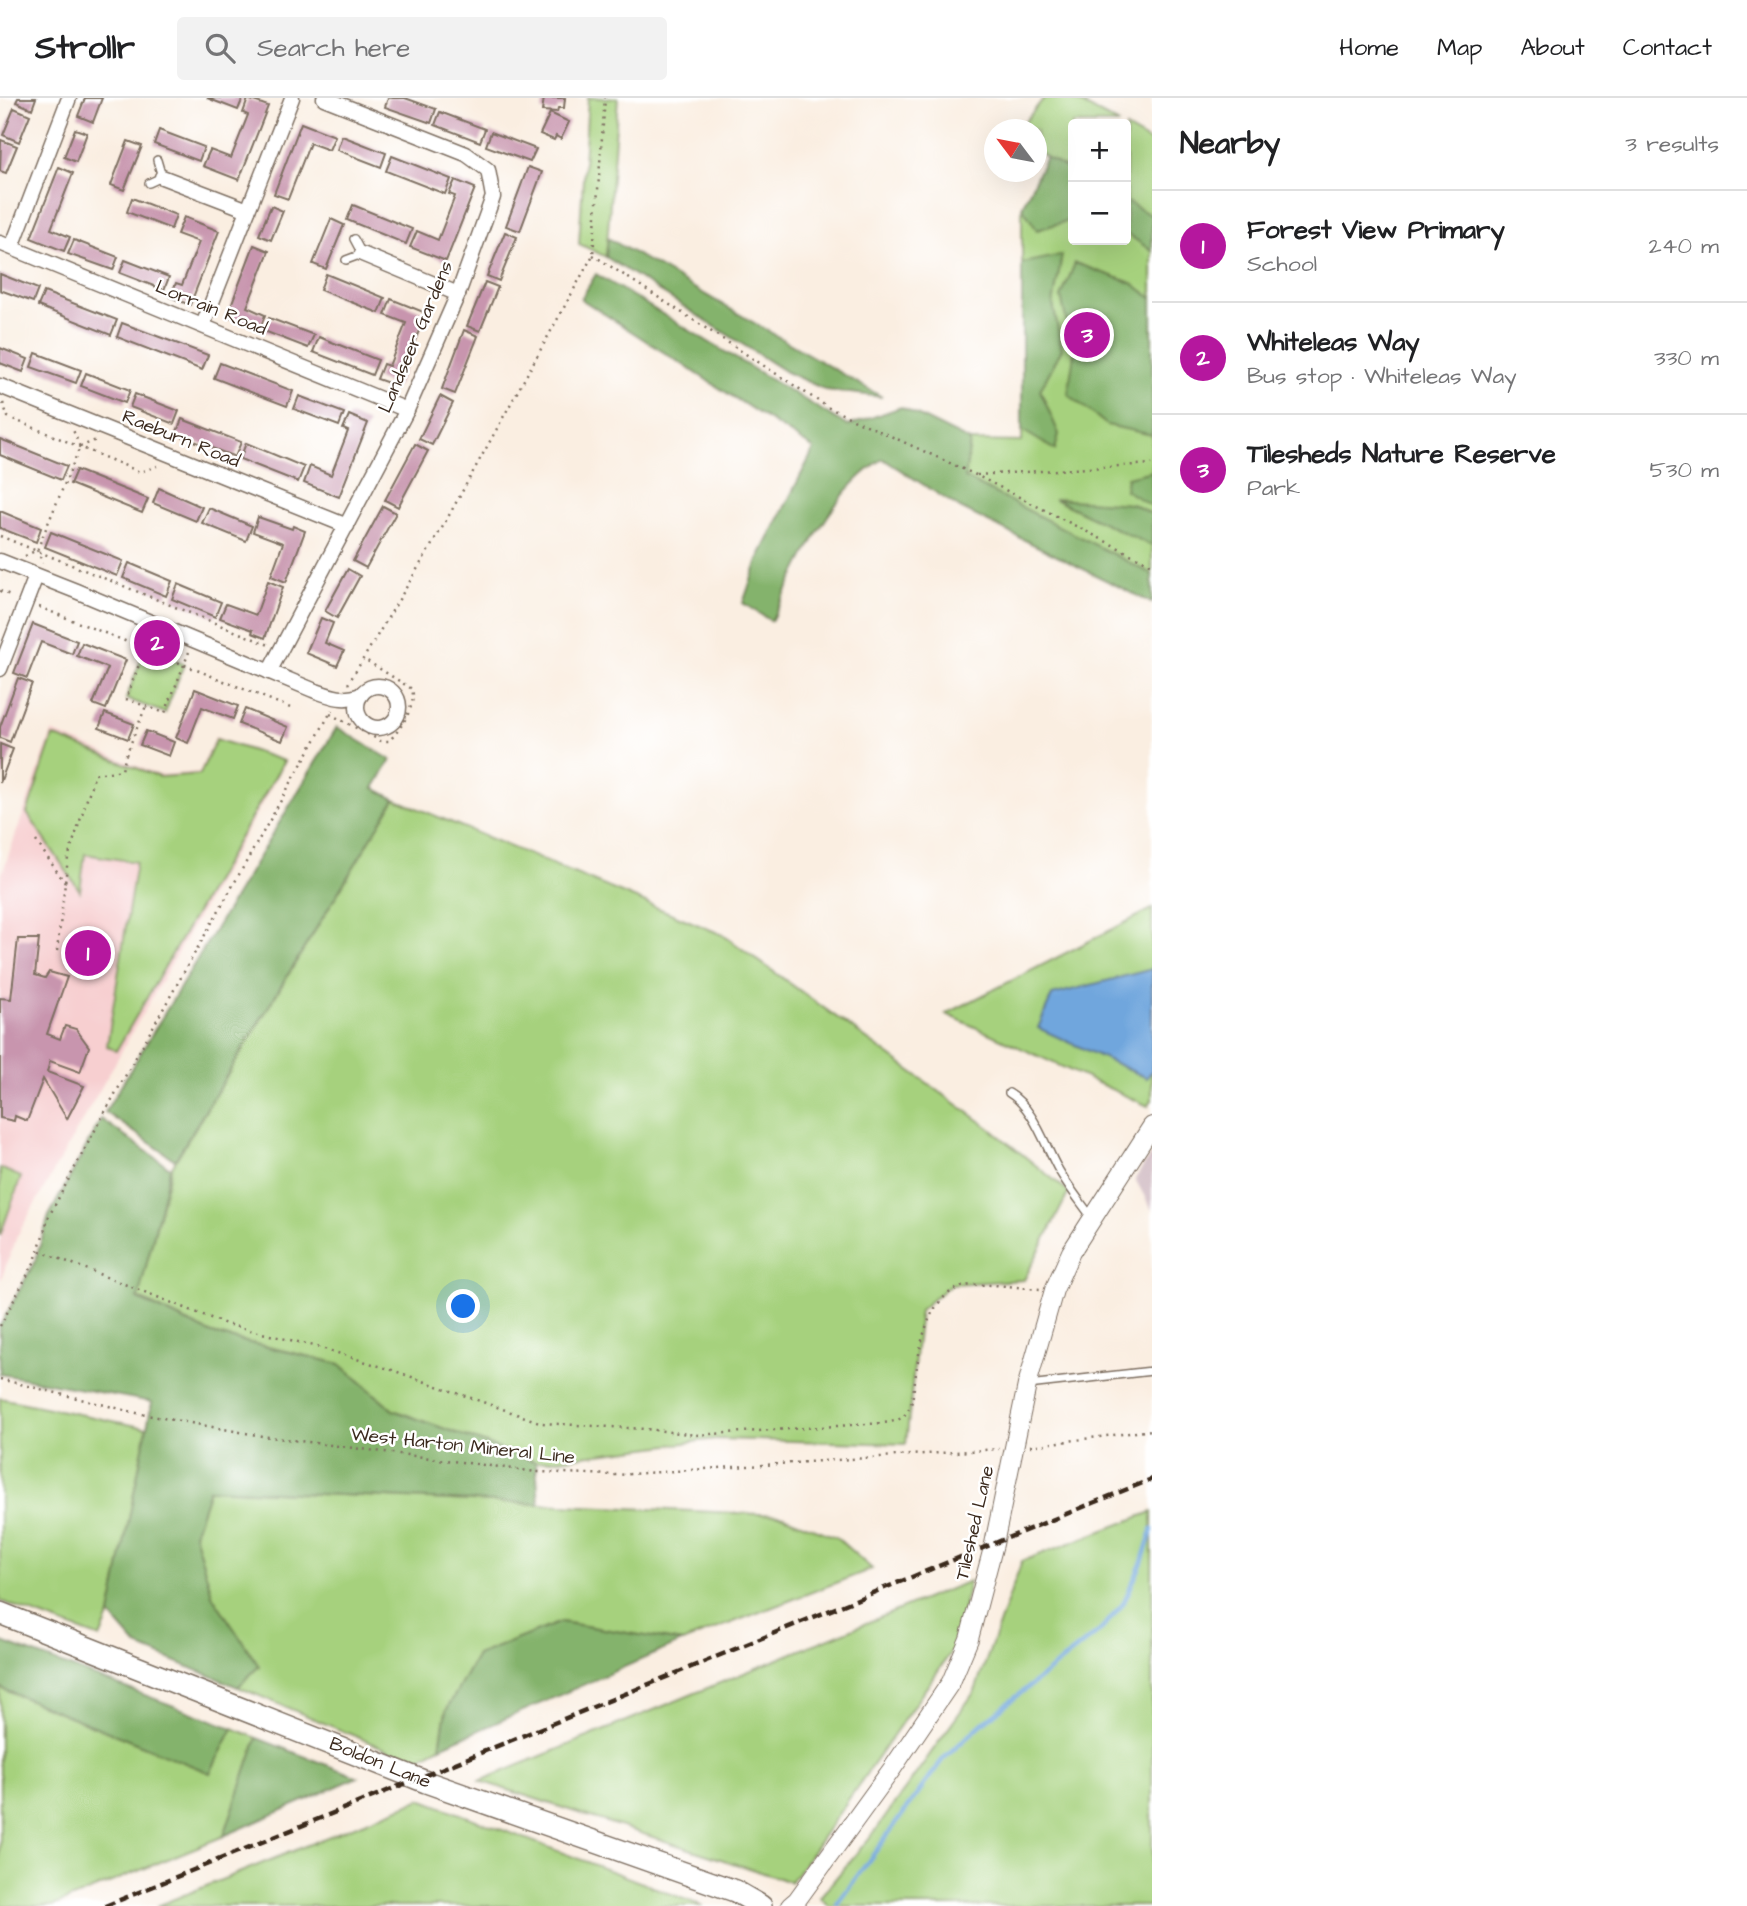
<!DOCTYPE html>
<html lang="en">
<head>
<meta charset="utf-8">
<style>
  body { margin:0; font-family:"Architects Daughter",sans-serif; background:#f2f2f2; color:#202124 }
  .controls { position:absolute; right:21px; top:21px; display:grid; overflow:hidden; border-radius:7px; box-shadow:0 7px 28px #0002 }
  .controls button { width:63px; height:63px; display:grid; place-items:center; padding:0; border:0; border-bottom:2px solid #e0e0e0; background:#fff; color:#202124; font:35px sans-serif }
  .compass { position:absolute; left:984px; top:21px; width:63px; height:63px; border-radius:50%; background:#fff; box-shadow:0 7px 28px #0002; rotate:302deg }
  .you { position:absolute; left:464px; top:1209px; width:24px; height:24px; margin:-18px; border:5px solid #fff; border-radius:50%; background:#1a73e8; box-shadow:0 0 0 10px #1a73e833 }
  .badge { display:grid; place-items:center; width:46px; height:46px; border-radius:50%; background:#b5179e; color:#fff; font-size:23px; font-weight:700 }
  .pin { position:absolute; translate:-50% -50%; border:4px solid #fff; box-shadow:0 2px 7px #0006 }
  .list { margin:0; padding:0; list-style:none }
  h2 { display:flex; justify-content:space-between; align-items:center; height:91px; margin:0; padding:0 28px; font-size:30px }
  h2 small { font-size:23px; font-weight:400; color:#757577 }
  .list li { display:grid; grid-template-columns:46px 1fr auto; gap:21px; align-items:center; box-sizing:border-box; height:112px; padding:0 28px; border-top:2px solid #e0e0e0 }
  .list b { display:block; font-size:26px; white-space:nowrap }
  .list p { margin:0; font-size:23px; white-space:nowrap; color:#757577 }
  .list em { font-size:23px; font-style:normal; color:#757577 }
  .icon { flex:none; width:38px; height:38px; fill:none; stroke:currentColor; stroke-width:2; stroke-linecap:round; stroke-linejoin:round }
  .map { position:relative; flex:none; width:1152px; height:1808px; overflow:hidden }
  header { display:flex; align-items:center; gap:42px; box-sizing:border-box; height:98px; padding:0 35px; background:#fff; border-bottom:2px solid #e0e0e0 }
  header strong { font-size:33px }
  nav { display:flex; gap:38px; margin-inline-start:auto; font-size:24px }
  .search { width:490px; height:63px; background:#f2f2f2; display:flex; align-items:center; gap:18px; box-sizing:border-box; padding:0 24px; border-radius:7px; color:#757577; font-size:26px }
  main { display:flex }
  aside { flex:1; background:#fff }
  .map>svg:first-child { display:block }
  .built { fill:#f7cfd0 }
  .industrial { fill:#d2bdc5 }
  .green { fill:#a6d17d; stroke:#707e4e; stroke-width:2 }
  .forest { fill:#84b36c; stroke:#606e45; stroke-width:2 }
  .water { fill:#6fa6dd; stroke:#55687e; stroke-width:2 }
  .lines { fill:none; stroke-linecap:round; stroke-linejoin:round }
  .stream { stroke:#6fa6dd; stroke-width:4.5 }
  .building { fill:#c895ae }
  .service-casing { stroke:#7e6f62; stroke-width:10 }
  .minor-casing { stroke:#7e6f62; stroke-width:17 }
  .tertiary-casing { stroke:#7e6f62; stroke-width:20 }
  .secondary-casing { stroke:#7e6f62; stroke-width:24 }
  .path { stroke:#7e6f62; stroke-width:2.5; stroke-dasharray:2 5; stroke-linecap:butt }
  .service { stroke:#fff; stroke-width:7 }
  .minor { stroke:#fff; stroke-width:14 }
  .tertiary { stroke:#fff; stroke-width:18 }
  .secondary { stroke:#fff; stroke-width:21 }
  .rail { stroke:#3b2a1e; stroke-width:4.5; stroke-dasharray:10 5; stroke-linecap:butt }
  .labels { text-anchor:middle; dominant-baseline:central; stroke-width:5; stroke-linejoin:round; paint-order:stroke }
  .street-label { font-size:19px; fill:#3b2a1e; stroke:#fff }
</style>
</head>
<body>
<header>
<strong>Strollr</strong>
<div class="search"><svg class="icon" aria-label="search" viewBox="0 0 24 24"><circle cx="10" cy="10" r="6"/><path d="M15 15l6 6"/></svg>Search here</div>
<nav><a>Home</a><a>Map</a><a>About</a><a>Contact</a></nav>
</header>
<main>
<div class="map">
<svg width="1152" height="1808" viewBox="0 0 1152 1808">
  <rect width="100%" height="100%" fill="#fff"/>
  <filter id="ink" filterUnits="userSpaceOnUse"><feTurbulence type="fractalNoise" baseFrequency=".0143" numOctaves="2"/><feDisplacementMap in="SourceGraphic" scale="14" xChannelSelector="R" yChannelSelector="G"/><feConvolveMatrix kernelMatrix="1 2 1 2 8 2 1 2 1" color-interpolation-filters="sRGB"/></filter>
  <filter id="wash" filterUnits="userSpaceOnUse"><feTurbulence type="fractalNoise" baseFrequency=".00686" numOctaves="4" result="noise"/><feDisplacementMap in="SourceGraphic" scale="28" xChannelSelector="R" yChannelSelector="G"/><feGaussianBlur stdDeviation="1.57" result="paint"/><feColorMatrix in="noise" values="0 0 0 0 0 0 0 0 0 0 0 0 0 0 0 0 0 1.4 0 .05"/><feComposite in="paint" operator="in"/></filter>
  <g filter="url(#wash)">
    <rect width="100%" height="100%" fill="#faeee1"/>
    <path class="built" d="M52 634 160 677 199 674 215 639 286 663 17 1138 0 1184V781Z"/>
    <path class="industrial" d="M1152 1055V1112L1135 1081Z"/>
    <g class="green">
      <path d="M588 0H618L606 159 579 146Z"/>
      <path d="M1044 0H1071L1119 26H1073V142H1126V30L1152 45V505L960 410 970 343 1022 344V109L1046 59 1037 53 1036 32 1019 31Z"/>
      <path d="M145 551 184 566 165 615 126 601Z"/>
      <path d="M53 638 160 679 200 676 216 641 284 663 116 953 107 948 136 764 85 756 80 793 27 715Z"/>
      <path d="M395 701 723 837 987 1028 1069 1094 1024 1182 951 1186 920 1212 906 1346 716 1341 536 1364 393 1312 340 1266 212 1236 138 1200 171 1070Z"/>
      <path d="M1152 811V1002L1148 1008 946 916Z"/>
      <path d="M0 1070 21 1079 0 1138Z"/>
      <path d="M0 1300 147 1330 110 1517 100 1540 0 1503Z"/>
      <path d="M209 1391 781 1417 836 1439 872 1471 682 1544 561 1524 477 1557 446 1613 440 1649 414 1663 238 1589 258 1568 213 1499 194 1436Z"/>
      <path d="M1152 1414V1808H829L820 1799 876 1732 975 1593 1022 1463Z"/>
      <path d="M969 1483 958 1544 791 1784 480 1683Z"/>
      <path d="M0 1590 210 1675 233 1630 257 1640 224 1738 53 1808H0Z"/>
      <path d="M421 1701 703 1808H157Z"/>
    </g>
    <g class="forest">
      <path d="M1046 59 1073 74V121L1037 132 1022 109Z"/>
      <path d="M1126 103 1152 118V153L1126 135Z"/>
      <path d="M608 140 882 299 826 292 786 274 606 159Z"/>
      <path d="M1062 157 1053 206 1062 251 1040 292 1059 336 1055 352 1022 332V165Z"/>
      <path d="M1075 165 1132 185 1152 200V337L1107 327 1068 296 1074 256 1061 199Z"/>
      <path d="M596 176 848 328 901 309 970 343 965 380 1152 476V505L960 410 883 361C828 396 801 467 771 523L743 505 758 462 814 351 581 201Z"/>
      <path d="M1152 373V408L1125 392 1127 379Z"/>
      <path d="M1054 401 1132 406 1152 416V448Z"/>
      <path d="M337 629 391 662 374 690 395 701 175 1062 105 1014Z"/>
      <path d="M101 1021 170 1070 138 1201 212 1236 340 1266 393 1312 536 1364 539 1406 209 1391 194 1436 213 1499 259 1568 238 1589 137 1548 110 1517 152 1304 0 1276V1228L35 1163 49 1118Z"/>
      <path d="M561 1524 682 1544 440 1649 446 1613 477 1557Z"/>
      <path d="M0 1543 233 1630 210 1675 0 1590Z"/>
      <path d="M257 1640 358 1679 224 1738Z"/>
    </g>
    <path class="water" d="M1152 871V972L1147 980 1038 930 1052 897Z"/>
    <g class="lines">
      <path class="stream" d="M837 1806 943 1661 983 1625 1101 1532 1123 1506 1142 1464 1152 1432"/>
    </g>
    <g id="blocks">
      <g class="building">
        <path d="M18 0H36L32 11 16 4Z"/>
        <path d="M85 0H102L93 24 78 18Z"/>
        <path d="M207 0H243L238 12Z"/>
        <path d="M388 0H405L436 11 431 25 385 9Z"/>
        <path d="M544 0H565L564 10H558L557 14 542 13Z"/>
        <path d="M248 1 268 8 239 82 203 68 210 52 231 60 248 17 243 15Z"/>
        <path d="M14 10 30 17 19 44 3 37Z"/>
        <path d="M440 14 485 31 480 44 435 27Z"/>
        <path d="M550 15 569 24 561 41 556 38 554 42 540 36Z"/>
        <path d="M301 25 335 38 329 52 310 45 288 101 274 96Z"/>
        <path d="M75 31 87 35 76 64 64 59Z"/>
        <path d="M159 32 204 49 199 63 154 46Z"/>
        <path d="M491 34 536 51 530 64 486 48Z"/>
        <path d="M342 38 386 55 381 69 337 52Z"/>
        <path d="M1 42 17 48 6 75 0 73Z"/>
        <path d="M128 43 142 48 124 92 111 87Z"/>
        <path d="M392 58 451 81 445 96 386 73Z"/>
        <path d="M59 69 73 75 51 131 70 139 64 153 31 140Z"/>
        <path d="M528 69 542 74 520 133 506 128Z"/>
        <path d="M455 82 475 90 446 163 410 149 417 133 438 142 455 98 449 96Z"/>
        <path d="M132 100 176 117 171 131 127 114Z"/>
        <path d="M353 107 412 131 406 146 347 122Z"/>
        <path d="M271 108 283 113 271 142 259 137Z"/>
        <path d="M184 119 219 133 190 207 170 199 176 185 182 187 199 144 177 136Z"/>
        <path d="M331 121 344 127 326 171 313 166Z"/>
        <path d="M505 134 517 139 499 183 487 178Z"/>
        <path d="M74 142 118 159 113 172 68 156Z"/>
        <path d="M254 147 269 153 247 209 265 217 260 231 227 218Z"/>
        <path d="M125 162 169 179 164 192 120 175Z"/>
        <path d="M0 176 38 191 33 204 0 192Z"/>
        <path d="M326 176 385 200 379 215 320 192Z"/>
        <path d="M485 184 498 189 480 233 467 228Z"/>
        <path d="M44 194 117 222 111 237 38 208Z"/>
        <path d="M391 201 426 215 397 288 377 281 383 266 389 268 406 225 385 217Z"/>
        <path d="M269 220 314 237 308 250 264 233Z"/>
        <path d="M122 225 208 257 202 272 117 239Z"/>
        <path d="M464 232 478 238 455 296 442 291Z"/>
        <path d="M319 239 378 262 372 277 313 254Z"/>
        <path d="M0 250 28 261 23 274 0 265Z"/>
        <path d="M36 255 81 272 76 285 31 269Z"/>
        <path d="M220 265 293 293 287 308 214 280Z"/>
        <path d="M86 275 130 292 125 305 81 288Z"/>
        <path d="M135 296 179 313 174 326 130 309Z"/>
        <path d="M299 298 344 315 339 328 294 311Z"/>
        <path d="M440 298 453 305 432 347 419 341Z"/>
        <path d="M349 317 368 325 339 399 304 385 310 368 331 377 348 333 343 331Z"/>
        <path d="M182 321 241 344 235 359 176 336Z"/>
        <path d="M0 341 67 368 61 382 0 357Z"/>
        <path d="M246 345 304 369 298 384 240 361Z"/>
        <path d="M415 346 428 353 398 409 385 402Z"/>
        <path d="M76 372 148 401 142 415 70 386Z"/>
        <path d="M159 390 202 409 196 423 153 405Z"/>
        <path d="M383 408 396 415 366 470 353 463Z"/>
        <path d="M209 410 252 428 246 443 202 425Z"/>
        <path d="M0 413 41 430 36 444 0 430Z"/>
        <path d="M258 419 292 431 293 428 305 433 286 484 271 478 283 445 253 434Z"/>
        <path d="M51 434 123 463 117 478 45 449Z"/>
        <path d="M129 465 172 483 166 498 123 480Z"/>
        <path d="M348 471 360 478 337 520 325 513Z"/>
        <path d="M268 483 283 489 265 540 252 535 253 532 220 520 226 506 256 517Z"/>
        <path d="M178 486 221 504 215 519 172 501Z"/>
        <path d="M321 520 333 525 325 545 344 553 337 568 306 555Z"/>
        <path d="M33 526 77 543 72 556 41 544 27 580 14 575Z"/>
        <path d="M82 545 126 562 106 611 93 606 108 570 77 558Z"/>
        <path d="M18 580 32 585 10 644 0 640V629Z"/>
        <path d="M195 591 238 608 233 621 202 609 188 645 176 640Z"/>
        <path d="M245 611 288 629 282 643 239 626Z"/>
        <path d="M105 615 134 626 128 641 99 630Z"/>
        <path d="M146 633 174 644 169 658 140 647Z"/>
        <path d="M0 646 13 651 0 685Z"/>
        <path d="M18 841H39L35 877 45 880 49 874 67 879 47 936 60 941 65 928 76 931 89 949 80 974 50 963 47 974 84 988 67 1021 43 981 27 1023 15 1018 14 1023 0 1020V900L11 901Z"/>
      </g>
    </g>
  </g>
  <g filter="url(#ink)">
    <use href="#blocks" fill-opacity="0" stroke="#7e6f62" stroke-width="2"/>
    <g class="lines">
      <g class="service-casing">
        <g id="service">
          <path d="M149 85 162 79 157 62"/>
          <path d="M346 162 362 156 354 141"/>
          <path d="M1009 995C1033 1009 1044 1045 1057 1069 1067 1087 1080 1103 1092 1120"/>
          <path d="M1028 1287 1152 1273"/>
        </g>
      </g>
      <g class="minor-casing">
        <g id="minor">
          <path d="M162 79 248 112"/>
          <path d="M0 145 407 312"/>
          <path d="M12 149 69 0"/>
          <path d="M362 156 458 196"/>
          <path d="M203 227 292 0"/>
          <path d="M0 288 347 428"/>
          <path d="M0 463 76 493 313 592C330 598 343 604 361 597"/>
          <path d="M0 571 36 478"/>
          <path d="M269 574 407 312 458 196 493 99 488 72 466 56 324 0"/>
          <circle cx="378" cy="609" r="21"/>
        </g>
      </g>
      <g class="tertiary-casing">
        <path id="tertiary" d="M790 1808 797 1802 892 1671 951 1584 969 1541 994 1446 1027 1287 1054 1192 1071 1154 1152 1028"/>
      </g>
      <g class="secondary-casing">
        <path id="secondary" d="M0 1515 426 1684 735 1793 761 1808"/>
      </g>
      <g class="path">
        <path d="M593 157 829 310 976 377 1152 467"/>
        <path d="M3 305 8 319 140 374 157 368"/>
        <path d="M80 349 96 342"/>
        <path d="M977 377 1152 366"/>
        <path d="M0 438 269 547"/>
        <path d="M37 452 43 465"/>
        <path d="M25 458 37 452 80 349 73 332"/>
        <path d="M0 493 13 498"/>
        <path d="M39 509 145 551"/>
        <path d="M189 554 165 615 126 601 145 551 293 611"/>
        <path d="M348 586 442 430 593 157 605 0"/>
        <path d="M330 616 381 643H389C400 632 417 607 412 591L364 561"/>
        <path d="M126 657 146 608"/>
        <path d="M36 743 65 785"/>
        <path d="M57 853 68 760 95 676 122 672 126 657"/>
        <path d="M40 1153 226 1226 318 1249 392 1272 542 1325 646 1331 696 1337 883 1325C900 1323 906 1320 912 1303 918 1267 920 1198 965 1188 983 1184 1020 1190 1040 1191"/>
        <path d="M0 1228 35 1163 49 1118 101 1021 332 612"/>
        <path d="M0 1281 141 1316 262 1338 537 1374 616 1377 999 1351"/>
        <path d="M1030 1348 1152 1332"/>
      </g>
      <use href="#service" class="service"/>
      <use href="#minor" class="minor"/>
      <use href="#tertiary" class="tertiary"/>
      <use href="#secondary" class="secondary"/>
      <path class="rail" d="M105 1808 1152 1381"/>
    </g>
  </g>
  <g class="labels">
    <g class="street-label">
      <text transform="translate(211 210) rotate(22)">Lorrain Road</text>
      <text transform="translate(416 239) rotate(-67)">Landseer Gardens</text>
      <text transform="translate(181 341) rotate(22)">Raeburn Road</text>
      <text transform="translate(463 1348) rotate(6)">West Harton Mineral Line</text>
      <text transform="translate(975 1425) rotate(-77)">Tileshed Lane</text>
      <text transform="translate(380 1665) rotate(22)">Boldon Lane</text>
    </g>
  </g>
</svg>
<div class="controls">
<button>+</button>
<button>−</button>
</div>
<svg class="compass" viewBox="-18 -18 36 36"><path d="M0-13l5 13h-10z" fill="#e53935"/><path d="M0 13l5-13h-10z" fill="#757577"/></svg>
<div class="you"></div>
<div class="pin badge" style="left:88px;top:855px">1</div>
<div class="pin badge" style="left:157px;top:545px">2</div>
<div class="pin badge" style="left:1087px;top:237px">3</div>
</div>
<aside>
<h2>Nearby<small>3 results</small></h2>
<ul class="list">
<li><span class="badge">1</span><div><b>Forest View Primary</b><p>School</p></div><em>240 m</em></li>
<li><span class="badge">2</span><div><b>Whiteleas Way</b><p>Bus stop · Whiteleas Way</p></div><em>330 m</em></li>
<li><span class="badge">3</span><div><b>Tilesheds Nature Reserve</b><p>Park</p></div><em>530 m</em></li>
</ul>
</aside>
</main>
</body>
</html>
